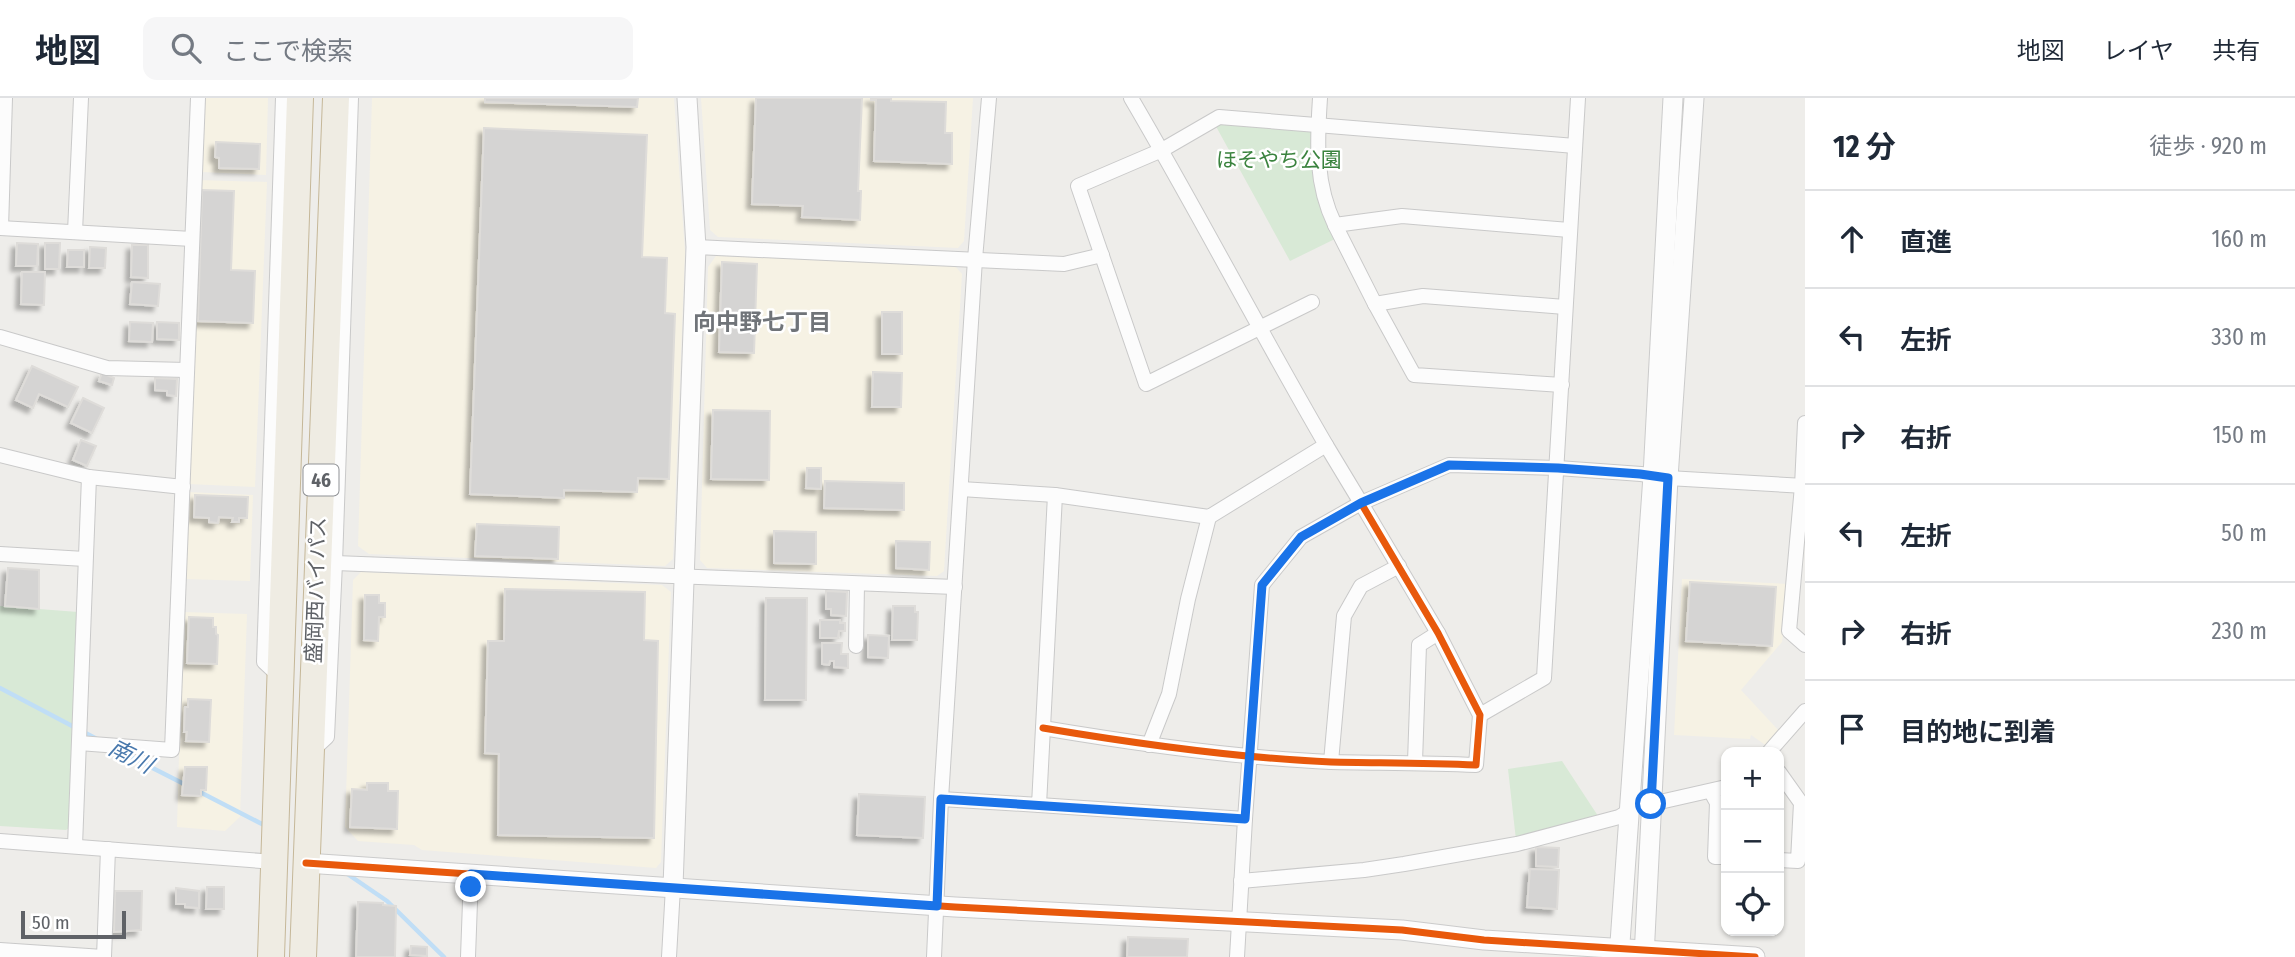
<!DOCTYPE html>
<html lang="ja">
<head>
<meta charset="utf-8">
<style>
  body { margin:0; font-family:"Fira Sans Condensed","Noto Sans JP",sans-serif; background:#f6f6f7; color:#1f2937 }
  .controls { position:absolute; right:21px; bottom:21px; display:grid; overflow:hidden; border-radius:14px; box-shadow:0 2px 5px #0004 }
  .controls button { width:63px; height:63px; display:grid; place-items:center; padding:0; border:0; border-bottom:2px solid #e0e1e3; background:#fff; color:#1f2937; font:35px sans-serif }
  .scale { position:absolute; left:21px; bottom:18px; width:105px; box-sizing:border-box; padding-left:7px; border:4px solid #5f6267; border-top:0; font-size:19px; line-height:24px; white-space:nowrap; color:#5f6267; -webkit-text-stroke:5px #fff; paint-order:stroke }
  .stop { position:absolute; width:21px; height:21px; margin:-16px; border:5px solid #1a73e8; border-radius:50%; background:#fff }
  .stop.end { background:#1a73e8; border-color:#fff; box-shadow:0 2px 7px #0008 }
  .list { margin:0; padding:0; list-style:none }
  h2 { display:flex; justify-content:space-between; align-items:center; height:91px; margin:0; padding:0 28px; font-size:30px }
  h2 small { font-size:23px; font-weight:400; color:#747a83 }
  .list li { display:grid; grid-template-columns:46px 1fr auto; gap:21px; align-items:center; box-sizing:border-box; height:98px; padding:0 28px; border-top:2px solid #e0e1e3 }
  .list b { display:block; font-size:26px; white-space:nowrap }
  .list em { font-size:23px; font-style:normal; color:#747a83 }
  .icon { flex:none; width:38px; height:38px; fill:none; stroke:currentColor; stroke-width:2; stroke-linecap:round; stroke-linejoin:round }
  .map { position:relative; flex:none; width:1805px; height:859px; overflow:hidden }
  header { display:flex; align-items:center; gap:42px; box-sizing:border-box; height:98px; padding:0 35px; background:#fff; border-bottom:2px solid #e0e1e3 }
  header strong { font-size:33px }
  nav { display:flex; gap:38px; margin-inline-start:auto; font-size:24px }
  .search { width:490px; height:63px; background:#f6f6f7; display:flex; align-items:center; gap:18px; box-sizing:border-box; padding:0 24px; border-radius:14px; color:#747a83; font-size:26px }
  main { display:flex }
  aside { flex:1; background:#fff }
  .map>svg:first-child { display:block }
  .commercial { fill:#f6f2e4 }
  .green { fill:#d8e9d6 }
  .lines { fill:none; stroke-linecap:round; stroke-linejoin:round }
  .stream { stroke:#c0def6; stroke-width:4.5 }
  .building { fill:#d5d4d3; stroke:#dedcd9; stroke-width:2; filter:url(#shadow) }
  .street-casing { stroke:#c9c9c9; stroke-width:16 }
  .secondary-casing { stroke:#cbcbcb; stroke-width:21 }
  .highway-casing { stroke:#c5b798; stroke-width:28 }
  .street { stroke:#fcfcfc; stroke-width:14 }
  .secondary { stroke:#fcfcfc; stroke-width:19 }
  .highway { stroke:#efece3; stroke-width:26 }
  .cycleway-casing { stroke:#fff; stroke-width:11 }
  .cycleway { stroke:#e8590c; stroke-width:7 }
  .route { stroke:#1a73e8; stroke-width:9 }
  .labels { text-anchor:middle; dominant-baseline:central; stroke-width:5; stroke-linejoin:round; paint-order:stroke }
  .shield { fill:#fff; stroke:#8f9195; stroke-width:2 }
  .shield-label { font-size:19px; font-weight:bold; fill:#5f6267 }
  .park-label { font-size:21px; fill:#3a833e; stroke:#fff }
  .street-label { font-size:21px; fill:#5f6267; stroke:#fff }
  .neighbourhood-label { font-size:23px; font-weight:bold; fill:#707479; stroke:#fff }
  .water-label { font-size:23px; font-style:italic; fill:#4979ad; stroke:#fff }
</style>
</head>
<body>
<header>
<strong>地図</strong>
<div class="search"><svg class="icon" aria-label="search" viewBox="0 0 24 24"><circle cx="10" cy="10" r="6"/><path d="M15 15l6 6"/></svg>ここで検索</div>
<nav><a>地図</a><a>レイヤ</a><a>共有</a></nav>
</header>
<main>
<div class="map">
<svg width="1805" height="859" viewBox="0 0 1805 859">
  <defs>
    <filter id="shadow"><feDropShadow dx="-5" dy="5" stdDeviation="2" flood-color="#0004"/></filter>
  </defs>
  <rect width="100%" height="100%" fill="#eeedea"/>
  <g class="commercial">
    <path d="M204 0H268L266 77 202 74Z"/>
    <path d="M372 0H674L685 154 673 461 665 468 369 456 358 448Z"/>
    <path d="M701 0H973L964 143 958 150 718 139 710 132Z"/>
    <path d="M198 82 267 84 255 389 188 386Z"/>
    <path d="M716 158 954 167 962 176 944 473 937 478 707 470 700 462 708 169Z"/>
    <path d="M187 394 253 397 250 483 184 481Z"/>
    <path d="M361 474 662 487 671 494 661 764 656 770 422 752 414 747 358 743 345 729 353 482Z"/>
    <path d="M1682 481 1789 486 1782 544 1741 592 1779 633 1767 648 1751 637 1750 641 1674 637Z"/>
    <path d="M183 514 247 516 240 719 225 733 177 729Z"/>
  </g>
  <g class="green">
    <path d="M1213 23 1318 27 1317 39 1341 138 1290 163Z"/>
    <path d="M0 508 78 514 70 729 66 732 0 728Z"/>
    <path d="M1562 663 1600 721 1516 742 1508 671Z"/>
  </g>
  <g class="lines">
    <g class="stream">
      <path d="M0 590 95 640"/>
      <path d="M121 654 188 688"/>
      <path d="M196 692 262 726"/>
      <path d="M346 775 387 803 444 859"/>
    </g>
  </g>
  <g class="building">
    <path d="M485 0H638L637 9 485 4Z"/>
    <path d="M756 0H862L858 93H861L860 122 802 119 803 108 752 106Z"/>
    <path d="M871 0H891V3L946 4 945 35H952V66L874 63 876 2H871Z"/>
    <path d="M484 30 647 37 642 159 667 160 665 215 675 216 669 381 638 380 637 394 564 392V400L470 396Z"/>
    <path d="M216 44 260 46 259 71 219 70V60L215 59Z"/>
    <path d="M202 92 234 93 231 172 255 173 253 225 198 223Z"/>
    <path d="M17 145 38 146 37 168H16Z"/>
    <path d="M45 145H60L59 171H45Z"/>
    <path d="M132 147H148V180L131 179Z"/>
    <path d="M90 149 106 150 105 170H89Z"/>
    <path d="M68 152H84V169H67Z"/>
    <path d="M722 164 757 166 754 255 719 254Z"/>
    <path d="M22 174H45L44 207 21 206Z"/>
    <path d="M132 184 160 186 158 208 130 206Z"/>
    <rect x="882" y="214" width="20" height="42"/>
    <path d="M130 224 153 225 152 244 129 243Z"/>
    <path d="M157 224 179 225V242L157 241Z"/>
    <path d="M32 268 78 289 68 309 39 296 33 310 16 302Z"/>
    <path d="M873 274 902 275 901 309H872Z"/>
    <path d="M102 275 114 280 112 287 99 283Z"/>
    <path d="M155 280 177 281 176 298 167 297V293L155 292Z"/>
    <path d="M83 300 104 310 92 335 71 325Z"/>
    <path d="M713 312 770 313 769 382 711 381Z"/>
    <path d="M81 342 96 348 87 368 73 362Z"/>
    <path d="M807 370H821V391L806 390Z"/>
    <path d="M825 383 904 385V412L824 410Z"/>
    <path d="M195 397 248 399 247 420H239V424H232L233 420 219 419 218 425 209 424V420L194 419Z"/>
    <path d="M477 426 559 429 558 461 475 458Z"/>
    <path d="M774 433 816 434V466L774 465Z"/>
    <path d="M896 443 930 444 929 472 896 470Z"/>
    <path d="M8 470 39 472V511L5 508Z"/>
    <path d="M1690 484 1776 489 1772 548 1686 543Z"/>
    <path d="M505 491 645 494 644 542 658 543 654 740 498 737 499 656 485 655 488 543H504Z"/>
    <path d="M826 493 847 494 846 518 831 517V511H826Z"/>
    <path d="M365 497H379V505H385V519H379L378 543 364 542Z"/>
    <path d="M766 500H807L806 602H765Z"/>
    <path d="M893 508H915V514H918L917 542H892Z"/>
    <path d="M189 519 213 520V529H216V536L218 537 217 566 187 565Z"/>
    <path d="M820 522H840V525H845V533H839L838 540H820Z"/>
    <path d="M868 537 889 538 888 560 868 559Z"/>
    <path d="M822 545H842L841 556H848V570L834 569V563H830L829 567 822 566Z"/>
    <path d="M188 601 211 602 209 644 186 643 187 634H184L185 609H188Z"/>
    <path d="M185 669H207L206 692H201V698L182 697Z"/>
    <path d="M367 685H388V693H398L397 731 350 729 352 691 367 692Z"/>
    <path d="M859 696 925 699 923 740 857 737Z"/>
    <path d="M1536 749 1559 750 1558 769 1536 768Z"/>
    <path d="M1530 771 1559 772 1557 811 1527 809Z"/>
    <path d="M207 789H224V811H206Z"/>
    <path d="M176 790 199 793V810L185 809V806H176Z"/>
    <path d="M115 793H142L141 832 114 834Z"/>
    <path d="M358 804 383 805V807L396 808 395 859H356Z"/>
    <path d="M1128 839 1188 841 1187 859H1127Z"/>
    <path d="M411 848 427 849V858L410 857Z"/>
  </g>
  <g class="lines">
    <g class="street-casing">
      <g id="street">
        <path d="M1320 0C1317 45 1315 86 1335 127L1402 118 1569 132"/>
        <path d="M1335 127 1375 206 1423 198 1565 209"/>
        <path d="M0 130 192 141"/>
        <path d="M1 130 5 0"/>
        <path d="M75 134 81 0"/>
        <path d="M696 149 1064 166 1102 157"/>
        <path d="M1312 204 1146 286 1078 88 1162 52 1219 19 1575 48"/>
        <path d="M1375 206 1414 277 1562 287"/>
        <path d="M0 239 107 270 186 272"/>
        <path d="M1805 325 1802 388 1789 533 1805 547"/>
        <path d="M1326 347 1361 405 1449 367 1558 370 1641 376 1668 380 1805 388"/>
        <path d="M0 357 89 379 183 389"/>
        <path d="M961 391 1055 397 1209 419 1326 347C1259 232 1198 114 1131 0"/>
        <path d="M0 456 85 461"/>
        <path d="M335 465 955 489"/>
        <path d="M856 548 857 486"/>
        <path d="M279 578 264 564 283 0"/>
        <path d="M1480 617 1544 580 1578 0"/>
        <path d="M1043 630C1138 646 1235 660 1331 664 1380 665 1428 665 1476 667L1480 617 1438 535 1361 405 1301 439 1262 487 1245 721"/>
        <path d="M79 645 172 652 198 0"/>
        <path d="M1149 647 1169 596 1188 501 1209 419"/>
        <path d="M312 653 327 639 335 465 351 0"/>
        <path d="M1769 654 1805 613"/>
        <path d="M1331 664 1344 518 1361 488 1399 468"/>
        <path d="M1415 664 1419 547 1438 535"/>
        <path d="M1779 674 1801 705 1798 763 1779 762"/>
        <path d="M1711 694 1717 705 1715 759H1726"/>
        <path d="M941 701 1039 707 1055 397"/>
        <path d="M1651 706 1726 689"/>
        <path d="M1039 707 1245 721 1237 859"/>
        <path d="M0 743 275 764"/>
        <path d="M75 748 89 379"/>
        <path d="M1241 783 1364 772 1404 766 1517 746 1619 719 1629 713"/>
        <path d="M0 852 103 859"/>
        <path d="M104 859 108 751"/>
        <path d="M468 859 471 776"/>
        <path d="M669 859 673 789"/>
        <path d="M934 859 941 701 975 161 989 0"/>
      </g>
    </g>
    <g class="secondary-casing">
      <g id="secondary">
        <path d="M306 765 955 809 1402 832 1484 842 1755 859"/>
        <path d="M673 789 696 149 687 0"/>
        <path d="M1619 859 1653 378 1673 0"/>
        <path d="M1644 859 1668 380 1694 0"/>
      </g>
    </g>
    <g class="highway-casing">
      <g id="highway">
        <path d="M271 859 300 0"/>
        <path d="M303 859 336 0"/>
      </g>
    </g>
    <use href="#street" class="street"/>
    <use href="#secondary" class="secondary"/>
    <use href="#highway" class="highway"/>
    <g class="cycleway-casing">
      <g id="cycleway">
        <path d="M1043 630C1138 646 1235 660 1331 664 1380 665 1428 665 1476 667L1480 617 1438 535 1361 405 1301 439 1262 487 1245 721"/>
        <path d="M306 765 955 809 1402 832 1484 842 1755 859"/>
      </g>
    </g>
    <use href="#cycleway" class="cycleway"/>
  </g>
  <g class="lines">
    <path class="route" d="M471 789V776L937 808 941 701 1245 721 1262 487 1301 439 1361 405 1449 367 1558 370 1640 376 1668 380 1651 706"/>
  </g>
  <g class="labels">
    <rect class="shield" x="303.5" y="366.5" width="35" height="31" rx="5"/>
    <g class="shield-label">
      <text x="321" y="382">46</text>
    </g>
    <g class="park-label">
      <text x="1279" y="62">ほそやち公園</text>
    </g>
    <g class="street-label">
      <text transform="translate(316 492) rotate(-88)">盛岡西バイパス</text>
    </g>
    <g class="neighbourhood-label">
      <text x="762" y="224">向中野七丁目</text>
    </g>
    <g class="water-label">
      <text transform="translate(131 658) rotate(27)">南川</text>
    </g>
  </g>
</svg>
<div class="controls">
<button>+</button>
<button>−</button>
<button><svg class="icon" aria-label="locate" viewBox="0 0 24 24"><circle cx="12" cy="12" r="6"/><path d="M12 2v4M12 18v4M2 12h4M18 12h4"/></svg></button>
</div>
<div class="scale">50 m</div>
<div class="stop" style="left:1651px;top:706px"></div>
<div class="stop end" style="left:471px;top:789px"></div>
</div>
<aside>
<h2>12 分<small>徒歩 · 920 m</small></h2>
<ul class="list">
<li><svg class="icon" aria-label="ahead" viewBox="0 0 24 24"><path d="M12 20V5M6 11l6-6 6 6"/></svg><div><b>直進</b></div><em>160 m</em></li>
<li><svg class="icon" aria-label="left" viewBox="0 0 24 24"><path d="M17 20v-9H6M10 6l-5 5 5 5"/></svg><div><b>左折</b></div><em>330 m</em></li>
<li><svg class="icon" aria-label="right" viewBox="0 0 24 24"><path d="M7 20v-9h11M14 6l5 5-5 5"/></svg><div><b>右折</b></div><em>150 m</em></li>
<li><svg class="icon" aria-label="left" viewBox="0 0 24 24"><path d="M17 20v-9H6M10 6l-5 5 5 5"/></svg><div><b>左折</b></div><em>50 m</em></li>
<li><svg class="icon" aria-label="right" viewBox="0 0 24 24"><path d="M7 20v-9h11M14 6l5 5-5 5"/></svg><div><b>右折</b></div><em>230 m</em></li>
<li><svg class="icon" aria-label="arrive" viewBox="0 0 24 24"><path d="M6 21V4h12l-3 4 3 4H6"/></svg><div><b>目的地に到着</b></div></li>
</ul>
</aside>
</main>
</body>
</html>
